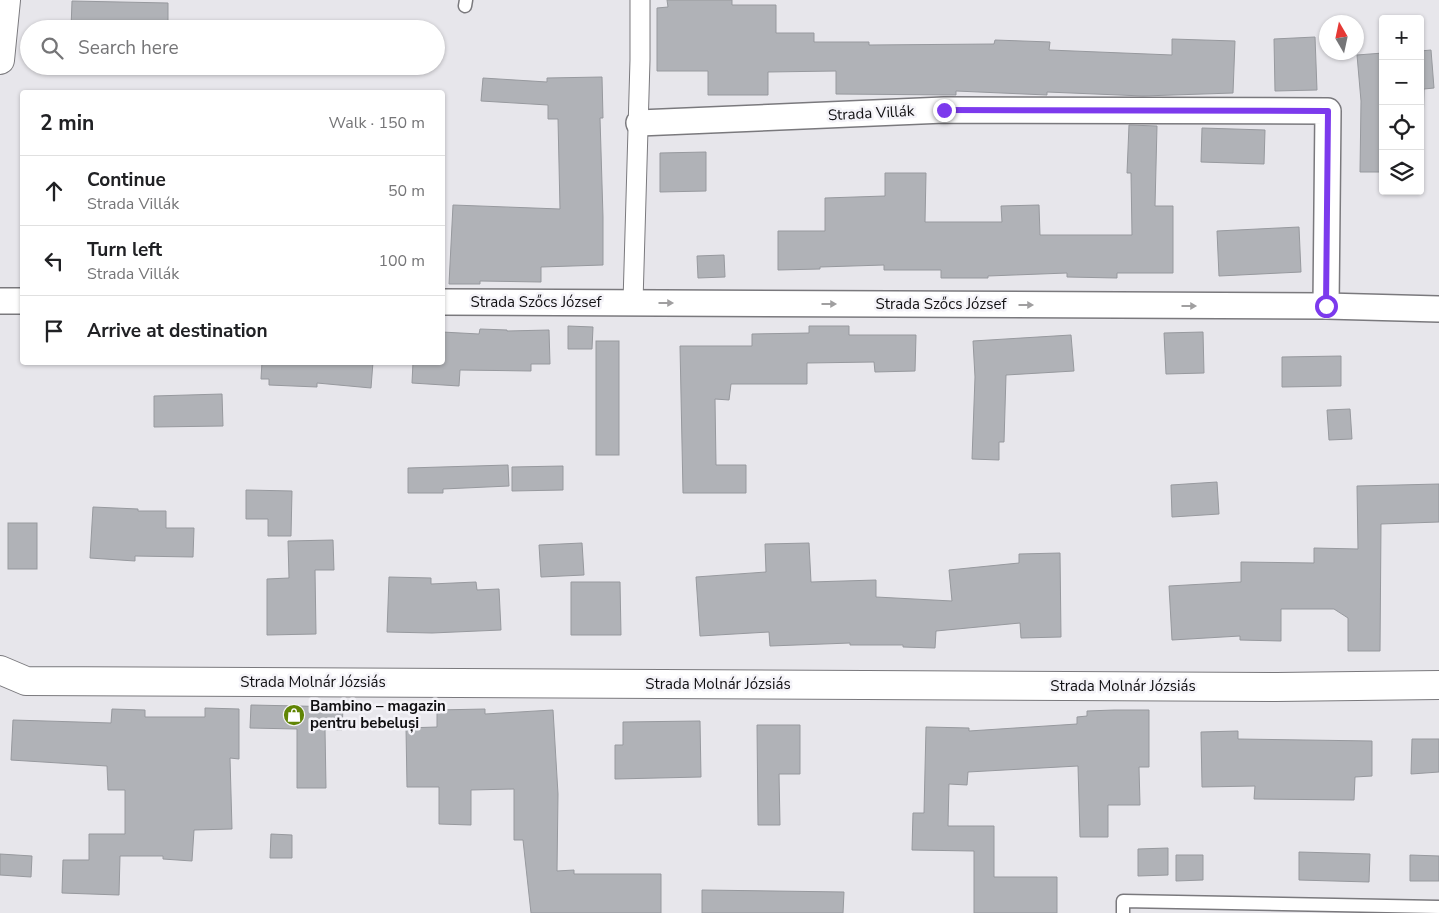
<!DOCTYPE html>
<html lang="en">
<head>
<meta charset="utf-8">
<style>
  body { margin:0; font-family:"Nunito Sans",sans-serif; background:#f2f2f2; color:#202124 }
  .controls { position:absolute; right:15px; top:15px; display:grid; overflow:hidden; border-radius:5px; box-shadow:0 1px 4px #0004 }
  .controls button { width:45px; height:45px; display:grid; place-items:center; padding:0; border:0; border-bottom:1px solid #e0e0e0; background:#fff; color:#202124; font:25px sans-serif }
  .compass { position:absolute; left:1319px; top:15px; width:45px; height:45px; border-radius:50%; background:#fff; box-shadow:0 1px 4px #0004; rotate:351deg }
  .stop { position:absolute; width:15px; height:15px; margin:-11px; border:4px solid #7c3aed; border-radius:50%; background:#fff }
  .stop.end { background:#7c3aed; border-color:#fff; box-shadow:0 1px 5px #0008 }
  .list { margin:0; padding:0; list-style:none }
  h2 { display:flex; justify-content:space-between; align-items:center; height:65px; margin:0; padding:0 20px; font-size:21px }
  h2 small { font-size:16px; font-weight:400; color:#757577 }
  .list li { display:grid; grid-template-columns:32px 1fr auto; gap:15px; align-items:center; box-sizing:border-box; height:70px; padding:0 20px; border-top:1px solid #e0e0e0 }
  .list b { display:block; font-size:19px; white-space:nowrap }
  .list p { margin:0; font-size:16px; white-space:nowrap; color:#757577 }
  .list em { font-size:16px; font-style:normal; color:#757577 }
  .icon { flex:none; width:28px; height:28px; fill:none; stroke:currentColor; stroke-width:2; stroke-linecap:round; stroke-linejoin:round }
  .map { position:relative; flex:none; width:1439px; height:913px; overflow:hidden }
  .search { position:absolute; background:#fff; box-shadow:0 1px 4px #0004; left:20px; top:20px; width:425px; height:55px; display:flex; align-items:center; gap:12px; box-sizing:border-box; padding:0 18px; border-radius:28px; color:#757577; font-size:19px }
  .panel { position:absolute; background:#fff; box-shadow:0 1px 4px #0004; left:20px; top:90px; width:425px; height:275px; border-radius:5px }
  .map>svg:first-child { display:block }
  .building { fill:#b0b2b7; stroke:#97999e }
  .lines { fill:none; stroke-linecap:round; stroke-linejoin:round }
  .service-casing { stroke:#7a797d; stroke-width:15 }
  .pedestrian-casing { stroke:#7a797d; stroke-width:21 }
  .minor-casing { stroke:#7a797d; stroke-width:28 }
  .tertiary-casing { stroke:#7a797d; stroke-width:30 }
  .secondary-casing { stroke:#7a797d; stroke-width:30 }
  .service { stroke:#fff; stroke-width:12 }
  .pedestrian { stroke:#fff; stroke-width:19 }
  .minor { stroke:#fff; stroke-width:25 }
  .tertiary { stroke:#fff; stroke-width:28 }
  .secondary { stroke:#fff; stroke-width:28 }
  .oneway { fill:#a09fa0 }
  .route { stroke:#7c3aed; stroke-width:6 }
  .labels { text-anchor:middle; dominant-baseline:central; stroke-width:5; stroke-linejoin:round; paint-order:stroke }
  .street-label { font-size:15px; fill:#111012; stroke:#f4f3f8 }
  .poi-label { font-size:15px; font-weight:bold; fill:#111012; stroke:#f4f3f8; text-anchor:start }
</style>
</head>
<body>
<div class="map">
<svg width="1439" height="913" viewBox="0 0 1439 913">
  <rect width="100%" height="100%" fill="#e7e6eb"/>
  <g class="building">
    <path d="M667 0H732V5H776V33H814V42H869V45L994 44 995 40 1050 42 1049 50 1172 55V39L1235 41 1233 93 1143 96 1047 92V95L956 91V95L836 94V71L768 72V95H708V71H657V8L668 7Z"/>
    <path d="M72 1 168 3V29H71Z"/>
    <path d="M1315 37 1317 90 1275 91 1274 39Z"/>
    <path d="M1431 50 1434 88 1424 89 1422 173H1420V51Z"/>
    <path d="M1383 53V172H1360L1361 101 1357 55Z"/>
    <path d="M602 77 603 118H600L603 217V265L541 267V282L480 281V284H449L453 205 560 209 558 119H548V105L481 101 483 78 547 82V78Z"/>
    <path d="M1129 125 1157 126 1155 206H1173V273H1117V278L1067 277V273L988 276V278H941V270H884V265L820 267V269L778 270V231H825V198L885 196V173H926L925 222H1002L1001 206 1039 205 1040 235H1132L1131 173H1127Z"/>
    <path d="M1202 128 1265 130 1264 164 1201 162Z"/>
    <path d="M706 152V191L660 192V153Z"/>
    <path d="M1299 227 1301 272 1219 276 1217 231Z"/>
    <path d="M724 255 725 277 698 278 697 256Z"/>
    <path d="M568 326 593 327 592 349H568Z"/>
    <path d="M809 326H849V335H916L915 371 875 372 874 362 807 363V384H731L729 400 715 399 716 465H746V493H683L680 346H752V334L809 333Z"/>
    <path d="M480 329 507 330V331L549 330 550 364H531V371L460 370 459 386 412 383 413 362H442V332L479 334Z"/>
    <path d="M1203 332 1204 373 1166 374 1164 333Z"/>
    <path d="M1071 335 1074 371 1006 375 1004 442H999V460L972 459 975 377 973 341Z"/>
    <rect x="596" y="341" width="23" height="114"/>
    <path d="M1341 356V386L1282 387V357Z"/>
    <path d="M262 362H373L371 388 317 383V387L269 385V379H261Z"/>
    <path d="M222 394 223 426 154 427V396Z"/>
    <path d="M1350 409 1352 439 1329 440 1327 410Z"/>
    <path d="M508 465 509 486 443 489V493H408V468Z"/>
    <path d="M563 466V490L512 491V467Z"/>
    <path d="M1217 482 1219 514 1172 517 1171 485Z"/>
    <path d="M1439 484V522L1381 524 1380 651H1348V618L1334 609H1281V641L1240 640V636L1172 640 1169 586 1241 582V562L1314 563V548L1358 549 1357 486Z"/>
    <path d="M246 490 292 491 291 536H268V519H246Z"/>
    <path d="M93 507 138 509V511H166V528H194L193 557 135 556V561L90 558Z"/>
    <rect x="8" y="523" width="29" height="46"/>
    <path d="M333 540 334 570H315L316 634 267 635V579L289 578 288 541Z"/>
    <path d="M582 543 584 575 541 577 539 545Z"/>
    <path d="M809 543 811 582 876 580V597L952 601 949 570 1019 563V554L1060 553 1061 637 1021 638 1020 623 936 631 935 648 903 647V645H850V643L770 646 769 632 700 636 696 577 766 572 765 544Z"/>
    <path d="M389 577 431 578V584L476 582 477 590 499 589 501 630 432 633 387 632Z"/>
    <path d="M571 582H620L621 635H571Z"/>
    <path d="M251 705 343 707 342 730 325 729 326 788H297V729L250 728Z"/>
    <path d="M205 708 239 709V759L230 758 232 829 194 830 192 861 163 859V856H120L119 895 62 893 63 860H89V834H125V790H108L107 766 11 760 13 720 111 723 112 709 145 710V717H205Z"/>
    <path d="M485 709V714L553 710 558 794 557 871 574 870V874H661V913H531L523 840H514V789L471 790V825L439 824V787H407L406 728 437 727V710Z"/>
    <path d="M1114 710H1149V767H1139L1140 805H1108V837H1080L1078 766 968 772 967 785 949 784 948 826H994V877H1057V913H974V851L912 850 913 813H924L926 727 969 728V731L1077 724V717L1087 716V711Z"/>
    <path d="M700 721 701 777 615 779V745H623V722Z"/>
    <path d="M757 725H800V774H779L780 825H758Z"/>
    <path d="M1238 731V739L1372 741V776L1355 777 1354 800 1254 799 1255 786 1202 787 1201 732Z"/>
    <path d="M1412 739H1439V772L1411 774Z"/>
    <path d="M271 834 292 835V858H270Z"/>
    <path d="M1168 848V875L1138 876V849Z"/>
    <path d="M1299 852 1370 854 1369 882 1299 880Z"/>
    <path d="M0 854 32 856 31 877 0 875Z"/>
    <path d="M1176 855H1203V880L1176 881Z"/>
    <path d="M1410 855 1439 856V881H1410Z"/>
    <path d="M702 890 844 892 843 913H702Z"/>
  </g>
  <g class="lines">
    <g class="service-casing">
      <g id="service">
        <path d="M465 6 466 0"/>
        <path d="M1123 913V901L1439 907"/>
      </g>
    </g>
    <g class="pedestrian-casing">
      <path id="pedestrian" d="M633 302 640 60V0"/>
    </g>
    <g class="minor-casing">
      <g id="minor">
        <path d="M639 123 944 110 1328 111 1326 306"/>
        <path d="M0 301H22"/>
        <path d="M442 302 1326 306 1439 309"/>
      </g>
    </g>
    <g class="tertiary-casing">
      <path id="tertiary" d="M0 670 26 681 1276 687 1439 685"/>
    </g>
    <g class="secondary-casing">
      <path id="secondary" d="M0 60 6 0"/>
    </g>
    <use href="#service" class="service"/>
    <use href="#pedestrian" class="pedestrian"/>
    <use href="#minor" class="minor"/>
    <use href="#tertiary" class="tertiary"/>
    <use href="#secondary" class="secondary"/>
  </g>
  <defs><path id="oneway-solid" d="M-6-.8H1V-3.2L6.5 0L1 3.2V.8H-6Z" transform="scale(1.25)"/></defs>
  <g class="oneway">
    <use href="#oneway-solid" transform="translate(666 303)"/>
    <use href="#oneway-solid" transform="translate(829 304)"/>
    <use href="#oneway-solid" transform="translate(1026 305)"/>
    <use href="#oneway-solid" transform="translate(1189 306)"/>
  </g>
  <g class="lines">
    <path class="route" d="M944 110 1328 111 1326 306"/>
  </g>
  <defs>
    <g id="shop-disc" transform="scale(1.125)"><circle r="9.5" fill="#618505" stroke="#f4f3f8"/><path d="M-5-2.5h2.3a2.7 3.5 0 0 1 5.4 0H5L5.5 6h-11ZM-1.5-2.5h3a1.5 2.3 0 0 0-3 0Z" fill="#fff"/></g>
  </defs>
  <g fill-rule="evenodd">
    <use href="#shop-disc" x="294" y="715"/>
  </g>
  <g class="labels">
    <g class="street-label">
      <text transform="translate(871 113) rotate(-3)">Strada Villák</text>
      <text x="536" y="302">Strada Szőcs József</text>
      <text x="941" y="304">Strada Szőcs József</text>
      <text x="313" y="682">Strada Molnár Józsiás</text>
      <text x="718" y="684">Strada Molnár Józsiás</text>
      <text x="1123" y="686">Strada Molnár Józsiás</text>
    </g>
    <g class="poi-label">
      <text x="310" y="706">Bambino – magazin<tspan x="310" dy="17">pentru bebeluși</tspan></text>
    </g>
  </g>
</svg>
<div class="controls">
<button>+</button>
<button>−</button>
<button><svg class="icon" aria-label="locate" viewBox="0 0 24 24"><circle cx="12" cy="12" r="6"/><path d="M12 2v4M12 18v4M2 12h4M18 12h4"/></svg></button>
<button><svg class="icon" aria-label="layers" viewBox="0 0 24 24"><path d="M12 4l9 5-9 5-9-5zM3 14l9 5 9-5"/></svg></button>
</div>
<svg class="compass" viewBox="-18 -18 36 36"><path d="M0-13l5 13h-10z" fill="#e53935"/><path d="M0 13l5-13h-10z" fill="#757577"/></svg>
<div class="stop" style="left:1326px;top:306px"></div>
<div class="stop end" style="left:944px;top:110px"></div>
<div class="search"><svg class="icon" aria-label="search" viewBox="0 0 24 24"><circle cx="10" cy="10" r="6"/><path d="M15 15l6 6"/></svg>Search here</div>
<section class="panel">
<h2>2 min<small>Walk · 150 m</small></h2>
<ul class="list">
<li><svg class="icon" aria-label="ahead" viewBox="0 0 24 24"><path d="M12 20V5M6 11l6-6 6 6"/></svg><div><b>Continue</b><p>Strada Villák</p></div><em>50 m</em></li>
<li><svg class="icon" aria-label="left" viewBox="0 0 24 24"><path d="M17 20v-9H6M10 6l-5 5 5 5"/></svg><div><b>Turn left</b><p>Strada Villák</p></div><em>100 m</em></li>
<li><svg class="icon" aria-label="arrive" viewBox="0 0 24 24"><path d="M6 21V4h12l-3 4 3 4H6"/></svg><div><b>Arrive at destination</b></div></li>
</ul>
</section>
</div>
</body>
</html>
